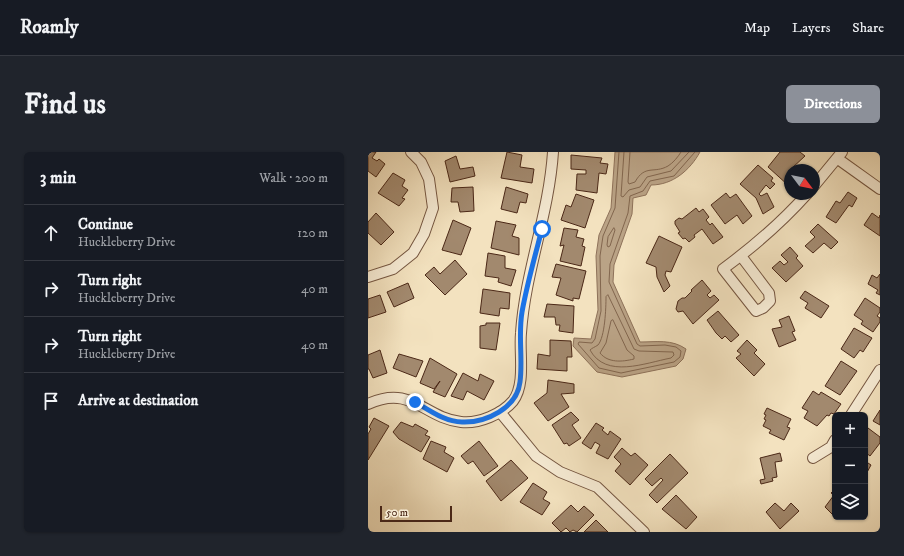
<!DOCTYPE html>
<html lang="en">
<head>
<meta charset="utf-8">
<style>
  body { margin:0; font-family:"IM FELL DW Pica",serif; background:#20242c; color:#f1f3f6 }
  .controls { position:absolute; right:12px; bottom:12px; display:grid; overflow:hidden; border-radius:6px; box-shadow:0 1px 3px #0004 }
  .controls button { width:36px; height:36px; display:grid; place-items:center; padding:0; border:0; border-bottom:1px solid #363941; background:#171b24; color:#f1f3f6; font:20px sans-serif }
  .compass { position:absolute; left:416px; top:12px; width:36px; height:36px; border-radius:50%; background:#171b24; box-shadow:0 1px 3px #0004; rotate:122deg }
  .scale { position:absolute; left:12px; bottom:10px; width:72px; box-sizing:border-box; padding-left:4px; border:2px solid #4b2817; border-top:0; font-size:11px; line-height:14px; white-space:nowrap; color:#4b2817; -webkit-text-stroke:3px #f7ecd5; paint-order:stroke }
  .stop { position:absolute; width:12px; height:12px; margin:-9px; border:3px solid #1a73e8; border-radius:50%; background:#fff }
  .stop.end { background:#1a73e8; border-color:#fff; box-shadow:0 1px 4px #0008 }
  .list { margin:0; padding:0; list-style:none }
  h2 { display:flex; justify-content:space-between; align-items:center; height:52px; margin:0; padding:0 16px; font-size:17px }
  h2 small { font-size:13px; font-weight:400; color:#9ea1a6 }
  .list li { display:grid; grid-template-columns:26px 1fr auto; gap:12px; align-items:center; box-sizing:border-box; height:56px; padding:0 16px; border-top:1px solid #363941 }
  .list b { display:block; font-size:15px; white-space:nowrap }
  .list p { margin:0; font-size:13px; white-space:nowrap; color:#9ea1a6 }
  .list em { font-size:13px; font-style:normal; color:#9ea1a6 }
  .icon { flex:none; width:22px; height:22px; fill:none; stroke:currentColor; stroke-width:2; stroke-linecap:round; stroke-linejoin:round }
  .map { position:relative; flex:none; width:512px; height:380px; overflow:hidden; border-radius:6px }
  header { display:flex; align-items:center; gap:24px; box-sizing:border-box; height:56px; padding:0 20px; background:#171b24; border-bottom:1px solid #363941 }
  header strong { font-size:19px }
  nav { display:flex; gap:22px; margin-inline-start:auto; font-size:14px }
  .intro { display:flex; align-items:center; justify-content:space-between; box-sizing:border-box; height:96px; padding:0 24px }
  h1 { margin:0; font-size:28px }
  .button { padding:10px 18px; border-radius:6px; background:#8c9099; color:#fff; font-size:14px; font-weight:700 }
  main { display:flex; gap:24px; padding:0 24px }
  aside { flex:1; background:#171b24; border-radius:6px; box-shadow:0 1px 3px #0004 }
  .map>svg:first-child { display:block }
  .water { fill:#baa386; stroke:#8e725a }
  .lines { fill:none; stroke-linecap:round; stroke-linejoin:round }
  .shore { stroke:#82664e; stroke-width:1 }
  .building { fill:#a2896e; stroke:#4b2817 }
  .minor-casing { stroke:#755641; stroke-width:12 }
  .minor { stroke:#f7ecd5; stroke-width:10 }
  .route { stroke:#1a73e8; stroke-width:5 }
</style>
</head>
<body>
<header>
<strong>Roamly</strong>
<nav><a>Map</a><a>Layers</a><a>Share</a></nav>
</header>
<div class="intro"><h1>Find us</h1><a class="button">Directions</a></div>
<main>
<aside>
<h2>3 min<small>Walk · 200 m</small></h2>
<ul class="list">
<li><svg class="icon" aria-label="ahead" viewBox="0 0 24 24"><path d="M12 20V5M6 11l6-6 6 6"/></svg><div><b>Continue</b><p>Huckleberry Drive</p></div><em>120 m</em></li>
<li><svg class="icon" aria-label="right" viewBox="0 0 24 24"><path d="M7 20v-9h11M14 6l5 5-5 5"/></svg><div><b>Turn right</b><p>Huckleberry Drive</p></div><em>40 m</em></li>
<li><svg class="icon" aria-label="right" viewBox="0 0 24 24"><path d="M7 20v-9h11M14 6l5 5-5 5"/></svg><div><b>Turn right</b><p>Huckleberry Drive</p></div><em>40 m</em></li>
<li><svg class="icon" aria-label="arrive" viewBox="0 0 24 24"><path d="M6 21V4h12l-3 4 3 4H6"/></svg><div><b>Arrive at destination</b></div></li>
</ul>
</aside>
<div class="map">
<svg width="512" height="380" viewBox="0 0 512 380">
  <rect width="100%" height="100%" fill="#f3e2bf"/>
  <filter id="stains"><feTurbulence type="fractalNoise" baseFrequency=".005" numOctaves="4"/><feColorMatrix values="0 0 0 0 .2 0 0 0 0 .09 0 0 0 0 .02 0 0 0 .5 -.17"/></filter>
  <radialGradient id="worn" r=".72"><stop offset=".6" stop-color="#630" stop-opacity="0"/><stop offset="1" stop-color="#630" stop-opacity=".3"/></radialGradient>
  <path class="water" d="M247 0H332C322 18 305 33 283 33L278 43 265 46 264 62 246 113 245 130 272 190C288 190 304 187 318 197L315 207 308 214 254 225 229 220 205 194 206 186 223 187 230 158 228 104 231 83 243 56Z"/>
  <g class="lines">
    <g class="shore">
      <path d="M251 0 247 56 235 84 232 104 233 159 227 187 224 191 211 190 210 192 231 216 253 221 306 210 312 205 313 199 308 195 297 193 272 194 269 192 241 130 242 112 260 61 262 44 275 39 282 29 306 24 327 0"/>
      <path d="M256 0 253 44 255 45 261 38 272 35 279 25 303 19 321 0"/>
      <path d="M262 0 260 30 261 32 267 30C277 12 286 22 300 14 305 11 310 5 313 0"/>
      <path d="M246 76 247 78 242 94 240 95 239 93 240 85Z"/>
      <path d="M240 143 266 197 271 199 305 200 306 203 303 206C277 211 238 227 222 198 224 196 227 195 230 193 237 185 238 156 238 145Z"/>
      <path d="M245 168 259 198 266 204V207C254 210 240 211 232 201L238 191 243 169Z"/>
    </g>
  </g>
  <g class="building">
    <path d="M0 0H8L4 6 9 9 11 7 17 12 8 25 0 19Z"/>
    <path d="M139 0 154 3 152 15 166 17 164 31 133 26Z"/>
    <path d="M412 0H432L437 4 423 17 425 18H422L421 34 400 15Z"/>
    <path d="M203 3 234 6 232 11 240 12 238 22 231 21 229 41 208 38 209 22H218V18L203 17Z"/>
    <path d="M88 4 92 17 105 15 107 24 82 30 77 9Z"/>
    <path d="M390 13 405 26 403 29 407 32 402 37 398 33 391 42 393 44 399 41 406 55 395 62 388 46 372 32Z"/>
    <path d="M25 21 37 28 34 34 40 38 34 46 37 47 31 54 10 41Z"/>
    <path d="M105 35 106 59 92 60 90 50H83L84 36Z"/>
    <path d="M138 35 160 42 158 51 152 50 149 61 133 57Z"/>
    <path d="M480 40 489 46 484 55 481 53 468 71 458 65 468 49 472 51Z"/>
    <path d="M358 41 362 46 368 42 384 64 375 72 369 63 357 72 343 53Z"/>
    <path d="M208 42 226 48 217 76 193 68 198 53 203 55Z"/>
    <path d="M328 56 331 60 335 57 341 65 338 68 342 73 344 71 355 85 345 92 334 77 326 83 327 85 321 90 317 86 315 87 310 81 312 80 307 72V69L311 66 314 67Z"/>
    <path d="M8 61 26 80 13 93 0 81V70Z"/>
    <path d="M504 61 511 66 512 63V84L496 73Z"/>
    <path d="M85 68 103 76 93 103 74 98Z"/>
    <path d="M128 69 148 73 144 84 151 86V103L123 96Z"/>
    <path d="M450 72 470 90 463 97 456 91 445 101 437 94 447 85 442 80Z"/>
    <path d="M196 76 210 78 208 85 216 87 214 94 217 95 213 114 192 109 196 93 192 94Z"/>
    <path d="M291 84 314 95 303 120 298 119 297 123 302 134 296 140 289 125 288 115 278 111Z"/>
    <path d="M422 95 430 104 428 106 435 114 418 130 404 116 412 109 416 113 420 110 413 103Z"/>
    <path d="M120 101 137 104V116L148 118 143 134 130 130 131 126 117 124Z"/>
    <path d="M87 108 99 122 77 143 57 123 66 115 72 122Z"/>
    <path d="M188 112 218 119 211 147 205 146V149L188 143 193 126 184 125Z"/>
    <path d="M512 122V143L508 141 510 138 500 132 504 123 509 126Z"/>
    <path d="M334 128 343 139 339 143 342 146 346 143 351 148 325 172 315 159 310 160 308 157 310 149 314 146H317L324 139 323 138Z"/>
    <path d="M40 131 46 146 26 155 19 140Z"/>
    <path d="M115 137 142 141 141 157 132 156 131 164 112 161Z"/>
    <path d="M437 139 461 154 453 166 437 156 440 151 432 146Z"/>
    <path d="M12 143 18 160 0 166V147Z"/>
    <path d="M497 146 512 156V160L509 164 512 166V170L505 180 493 172 495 169 486 163Z"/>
    <path d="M179 152 206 154 205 181 191 179 192 173H188L187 165H176Z"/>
    <path d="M350 159 371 183 363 190 357 184 354 187 348 181 339 168Z"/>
    <path d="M421 164 427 179 424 180 428 188 411 195 404 177 414 175 411 168Z"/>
    <path d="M118 171H132L128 198 112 196V174L118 173Z"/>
    <path d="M486 176 504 186 495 200 492 198 486 206 473 197Z"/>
    <path d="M182 188 203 189 204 205H199V219L169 217 170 202 182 204Z"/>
    <path d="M379 188 389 198 386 201 397 212 386 224 368 206 373 202 369 199Z"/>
    <path d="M12 198 19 221 5 226 1 217H0V203Z"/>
    <path d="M31 202 55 209 48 225 25 216Z"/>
    <path d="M62 206 89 222 77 245 65 240 72 229 66 237 52 231Z"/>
    <path d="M473 209 489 219 472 243 457 234Z"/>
    <path d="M95 221 110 229 112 222 126 229 116 248 99 239 95 248 83 244Z"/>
    <path d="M180 228 206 232V241L193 242 201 255 180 269 166 251 179 241Z"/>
    <path d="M445 239 451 243 453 240 473 252 466 262 463 261 461 264 459 263 449 274 436 266 440 259 434 256Z"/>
    <path d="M399 256 423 267 419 275 422 276 416 288 401 281 403 278 395 274 398 268 396 267 398 263 396 262Z"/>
    <path d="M512 258V273L505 269Z"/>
    <path d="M203 260 211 268 204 273 213 286 201 294 199 291 196 292 184 273Z"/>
    <path d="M6 266 21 274 0 308V282L3 277 1 275Z"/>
    <path d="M33 270 45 275 47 272 60 279 57 283 62 285 53 300 31 287 25 280Z"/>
    <path d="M228 271 236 276 234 278 240 283 242 279 253 287 240 307 228 301 232 293 227 290 223 297 214 291Z"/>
    <path d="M500 276 512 285V291L502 304 497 300V280Z"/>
    <path d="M63 289 78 295 76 300 86 306 79 320 55 307Z"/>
    <path d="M111 289 130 314 116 324 105 309 100 312 93 304Z"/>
    <path d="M254 296 263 304 267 301 280 313 262 333 247 319 253 312 246 305Z"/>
    <path d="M412 301 414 309 407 310 409 325 404 326 405 329 393 332 392 328 397 327 392 306Z"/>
    <path d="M302 302 320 321 289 351 281 343 295 328 293 326 284 334 277 327Z"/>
    <path d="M143 308 160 326 133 349 118 329Z"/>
    <path d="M497 309 503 313 497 324Z"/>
    <path d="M165 331 179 340 175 347 182 351 174 363 152 350Z"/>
    <path d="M467 337V361L465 363 457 355 466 343 463 341Z"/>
    <path d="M308 343 329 365 318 377 294 357Z"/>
    <path d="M407 351 416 359 423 351 431 359 412 377 398 360Z"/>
    <path d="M203 353 210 360 216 354 226 363 209 380 205 378 202 380 198 376 193 380 184 371Z"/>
    <path d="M228 368 240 380H216Z"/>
  </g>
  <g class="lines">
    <g class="minor-casing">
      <g id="minor">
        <path d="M470 7 512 37"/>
        <path d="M446 34 474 0"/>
        <path d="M373 104 401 141 402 149 395 156 388 159 355 117C385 95 414 70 439 42"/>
        <path d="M0 125 25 117 45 101 56 82 65 56 61 27 53 10 43 0"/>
        <path d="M0 252C44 232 56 266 93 270 111 272 134 262 145 249 158 232 151 201 153 181 157 120 181 62 185 0"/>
        <path d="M132 260 168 304 192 320 229 335 276 380"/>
        <path d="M483 263 512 218"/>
        <path d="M445 306 463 295 467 288"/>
      </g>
    </g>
    <use href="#minor" class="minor"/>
  </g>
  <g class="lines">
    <path class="route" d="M47 250C61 258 77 270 94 270 118 271 149 256 152 230 155 207 150 183 154 160 159 132 167 104 174 77"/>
  </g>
  <rect width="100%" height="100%" filter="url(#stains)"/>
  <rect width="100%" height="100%" fill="url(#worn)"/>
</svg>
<div class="controls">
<button>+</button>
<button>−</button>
<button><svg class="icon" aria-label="layers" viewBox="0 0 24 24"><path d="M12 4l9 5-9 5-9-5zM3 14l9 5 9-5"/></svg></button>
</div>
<svg class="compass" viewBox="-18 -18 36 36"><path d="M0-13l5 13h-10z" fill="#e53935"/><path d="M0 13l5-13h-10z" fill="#9ea1a6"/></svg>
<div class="scale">50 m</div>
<div class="stop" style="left:174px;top:77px"></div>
<div class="stop end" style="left:47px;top:250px"></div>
</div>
</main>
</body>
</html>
